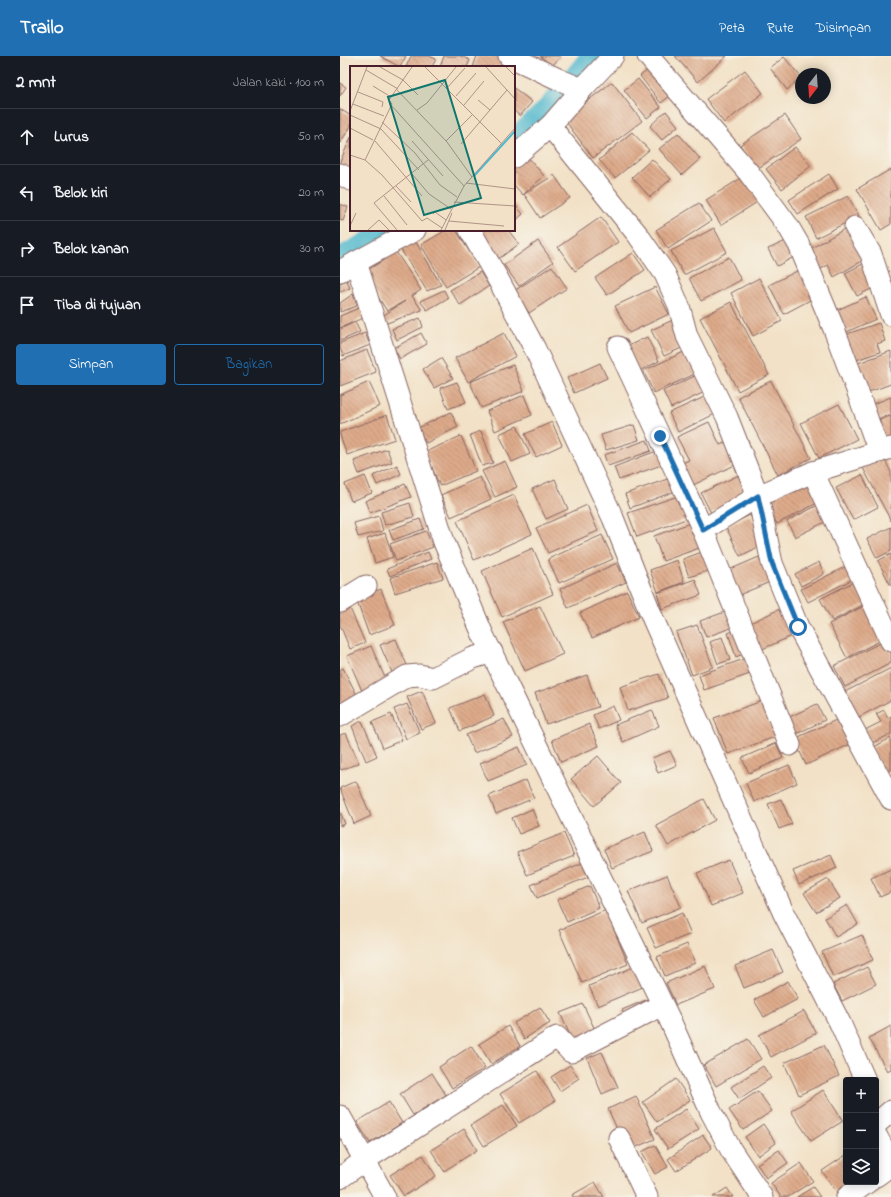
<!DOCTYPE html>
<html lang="id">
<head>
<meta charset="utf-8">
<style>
  body { margin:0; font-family:"Indie Flower",sans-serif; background:#242831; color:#f1f3f6 }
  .controls { position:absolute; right:12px; bottom:12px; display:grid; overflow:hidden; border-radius:4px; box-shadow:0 2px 10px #0003 }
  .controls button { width:36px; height:36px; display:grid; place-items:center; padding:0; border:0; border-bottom:1px solid #363941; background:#171b24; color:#f1f3f6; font:20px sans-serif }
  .compass { position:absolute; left:455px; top:12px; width:36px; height:36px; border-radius:50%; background:#171b24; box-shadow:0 2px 10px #0003; rotate:197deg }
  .stop { position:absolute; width:12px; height:12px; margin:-9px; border:3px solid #1f6fb2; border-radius:50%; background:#fff }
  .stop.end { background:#1f6fb2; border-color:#fff; box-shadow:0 1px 4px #0008 }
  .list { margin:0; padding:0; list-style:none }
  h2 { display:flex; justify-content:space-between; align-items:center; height:52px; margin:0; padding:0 16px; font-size:17px }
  h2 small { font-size:13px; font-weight:400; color:#9ea1a6 }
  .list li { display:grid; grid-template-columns:26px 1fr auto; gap:12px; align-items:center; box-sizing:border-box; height:56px; padding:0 16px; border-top:1px solid #363941 }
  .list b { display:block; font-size:15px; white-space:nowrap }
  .list em { font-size:13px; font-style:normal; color:#9ea1a6 }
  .actions { display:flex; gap:8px; padding:12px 16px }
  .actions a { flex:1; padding:9px 0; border:1px solid #1f6fb2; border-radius:4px; text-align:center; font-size:14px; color:#1f6fb2 }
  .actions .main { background:#1f6fb2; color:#fff }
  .icon { flex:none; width:22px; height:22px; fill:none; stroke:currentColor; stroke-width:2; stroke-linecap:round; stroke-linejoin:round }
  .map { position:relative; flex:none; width:551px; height:1141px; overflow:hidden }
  header { display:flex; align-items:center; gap:24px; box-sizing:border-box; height:56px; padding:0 20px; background:#1f6fb2; color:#fff }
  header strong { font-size:19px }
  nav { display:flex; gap:22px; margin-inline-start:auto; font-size:14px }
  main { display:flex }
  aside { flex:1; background:#171b24 }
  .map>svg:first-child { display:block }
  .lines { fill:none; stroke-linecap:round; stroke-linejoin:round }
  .canal { stroke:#4fb7cd; stroke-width:21 }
  .building { fill:url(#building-back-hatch) }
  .minor-casing { stroke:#856361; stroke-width:23 }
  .minor { stroke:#fff; stroke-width:21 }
  .route { stroke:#1f6fb2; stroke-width:5 }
  .inset-river { fill:none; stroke:#4fb7cd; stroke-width:2 }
  .inset-road { fill:none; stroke:#af9388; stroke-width:1 }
  .view { fill:#0f766e; fill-opacity:0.15; stroke:#0f766e; stroke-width:2 }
  .inset-edge { fill:none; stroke:#4a1f2b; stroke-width:2 }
</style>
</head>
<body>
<header>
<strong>Trailo</strong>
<nav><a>Peta</a><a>Rute</a><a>Disimpan</a></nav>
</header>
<main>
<aside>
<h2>2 mnt<small>Jalan kaki · 100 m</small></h2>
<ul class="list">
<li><svg class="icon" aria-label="ahead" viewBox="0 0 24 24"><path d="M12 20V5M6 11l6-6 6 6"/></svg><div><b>Lurus</b></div><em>50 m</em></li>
<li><svg class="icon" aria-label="left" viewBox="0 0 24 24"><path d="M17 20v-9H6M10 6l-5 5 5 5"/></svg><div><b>Belok kiri</b></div><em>20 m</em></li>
<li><svg class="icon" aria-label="right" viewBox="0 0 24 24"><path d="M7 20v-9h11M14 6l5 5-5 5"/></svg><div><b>Belok kanan</b></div><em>30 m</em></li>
<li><svg class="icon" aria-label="arrive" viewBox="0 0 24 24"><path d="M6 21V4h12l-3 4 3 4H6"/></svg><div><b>Tiba di tujuan</b></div></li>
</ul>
<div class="actions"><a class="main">Simpan</a><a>Bagikan</a></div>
</aside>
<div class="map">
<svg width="551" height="1141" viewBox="0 0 551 1141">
  <defs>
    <pattern id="building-back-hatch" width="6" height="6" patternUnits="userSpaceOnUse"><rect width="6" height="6" fill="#deab8b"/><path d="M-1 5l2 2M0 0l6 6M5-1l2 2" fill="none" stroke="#b68b72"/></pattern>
  </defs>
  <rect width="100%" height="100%" fill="#f7f3e8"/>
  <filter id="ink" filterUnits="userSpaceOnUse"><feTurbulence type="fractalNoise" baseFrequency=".025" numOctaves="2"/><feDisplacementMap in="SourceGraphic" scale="8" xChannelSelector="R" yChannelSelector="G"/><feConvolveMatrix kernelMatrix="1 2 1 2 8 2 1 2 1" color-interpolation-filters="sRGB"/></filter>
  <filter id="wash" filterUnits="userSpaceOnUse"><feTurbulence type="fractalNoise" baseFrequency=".012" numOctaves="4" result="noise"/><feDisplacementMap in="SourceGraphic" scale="16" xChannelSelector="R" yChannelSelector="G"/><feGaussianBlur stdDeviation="0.9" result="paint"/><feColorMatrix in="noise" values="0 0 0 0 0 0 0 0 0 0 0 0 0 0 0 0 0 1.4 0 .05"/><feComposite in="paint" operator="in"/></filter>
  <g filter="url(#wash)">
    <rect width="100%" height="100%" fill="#f2e1c6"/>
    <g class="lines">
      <g class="canal">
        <path d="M174 82C204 60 228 29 251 0"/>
        <path d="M0 202 48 174"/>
      </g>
    </g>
    <g id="blocks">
      <g class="building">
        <path d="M40 0H66L60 11Z"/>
        <path d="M71 0H89L96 3 92 11H66Z"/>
        <path d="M104 0H120L130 4 127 11H100Z"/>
        <path d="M137 0H158L164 2 160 11H133Z"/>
        <path d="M200 0H221L212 10Z"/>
        <path d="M335 0H387L358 26Z"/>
        <path d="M444 1 461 21 447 34 430 12Z"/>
        <path d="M315 9 336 35 321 47 300 20Z"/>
        <path d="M405 14 423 37 384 67 366 43Z"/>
        <path d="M298 23 321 51 307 62 284 34Z"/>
        <path d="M272 26 302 65 253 102 224 63Z"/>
        <path d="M0 27 6 31 0 40Z"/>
        <path d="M174 32 192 46 180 60 174 55Z"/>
        <path d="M0 53 11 60V70L0 87Z"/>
        <path d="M326 55 338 70 322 84 310 70Z"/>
        <path d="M445 59 461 83 417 113 400 89Z"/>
        <path d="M292 76 309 94 275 122 259 104Z"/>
        <path d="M338 77 360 103 342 119 319 93Z"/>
        <path d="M11 81V115L0 111V106Z"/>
        <path d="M455 91 471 110 442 133 426 113Z"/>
        <path d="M188 101 204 120 183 139 174 129V112Z"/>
        <path d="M312 103 331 123 310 141 292 121Z"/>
        <path d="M551 113V168L541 174 517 133Z"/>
        <path d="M489 118 498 133 458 158 449 144Z"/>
        <path d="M214 119 230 142 200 162 184 138Z"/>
        <path d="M406 119 422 143 381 169 366 144Z"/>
        <path d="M508 140 519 160 476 182 466 161Z"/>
        <path d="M174 147 183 158 174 166Z"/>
        <path d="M359 147 371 165 328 193 316 174Z"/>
        <path d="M0 148 8 151 3 165 0 164Z"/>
        <path d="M261 161 278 186 235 215 218 191Z"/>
        <path d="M374 172 387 196 344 219 331 195Z"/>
        <path d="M506 172 524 204 494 221 488 209 481 213 470 193Z"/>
        <path d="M106 174H116L139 211 106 231 81 189Z"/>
        <path d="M135 174H168L179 188 157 204Z"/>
        <path d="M448 184 456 200 437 210 428 193Z"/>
        <path d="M198 185 213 206 179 230 164 209Z"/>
        <path d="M76 186 101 229 87 235 61 194Z"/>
        <path d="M56 196 81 234 72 240 82 254 47 267 41 261 65 245 47 255 23 217Z"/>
        <path d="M293 197 305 214 267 239 255 222Z"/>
        <path d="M389 201 401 224 361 245 349 222Z"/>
        <path d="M525 207 537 230 517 240 505 217Z"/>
        <path d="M212 210 227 232 189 257 174 235Z"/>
        <path d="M459 214 474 242 444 258 429 229Z"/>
        <path d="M140 216 149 230 120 249 110 234Z"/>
        <path d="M419 222 442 265 413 280 391 237Z"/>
        <path d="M7 224 10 232 0 236V227Z"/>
        <path d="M315 231 329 258 289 277 275 250Z"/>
        <path d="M104 234 108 242 87 254 80 245Z"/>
        <path d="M13 238 17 250 0 256V247Z"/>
        <path d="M526 241 536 263 504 277 495 255Z"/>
        <path d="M391 246 429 319 398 335 360 262Z"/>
        <path d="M21 251 25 261 0 272V260Z"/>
        <path d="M80 262 83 271 57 284 52 273Z"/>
        <path d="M335 263 348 289 324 300 311 274Z"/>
        <path d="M15 266 20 276 0 285V273Z"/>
        <path d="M539 267 545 285 537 288 540 296 513 305 504 279Z"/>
        <path d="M25 277 30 289 3 300 0 292V287Z"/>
        <path d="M81 277 87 288 60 303 54 292Z"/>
        <path d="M164 277 176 300 128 326 115 302Z"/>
        <path d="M307 281 319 305 297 316 286 291Z"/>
        <path d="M27 294 36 316 0 330V305Z"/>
        <path d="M348 294 359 316 314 337 303 315Z"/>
        <path d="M551 295V328L523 338 513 309Z"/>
        <path d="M101 302 113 322 94 332 83 313Z"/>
        <path d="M260 307 267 322 234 337 227 322Z"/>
        <path d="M173 309 184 335 141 352 130 326Z"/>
        <path d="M361 317 369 334 331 352 323 335Z"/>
        <path d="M431 325 471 402 438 419 398 341Z"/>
        <path d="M29 326 40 350 0 368V339Z"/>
        <path d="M117 326 126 346 108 353 100 332Z"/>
        <path d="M371 338 379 356 338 376 329 357Z"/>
        <path d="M184 339 192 359 155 375 147 355Z"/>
        <path d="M551 341V358L538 363 533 348Z"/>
        <path d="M499 348 517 383 479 402 461 367Z"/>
        <path d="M111 356 118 371 86 387 78 372Z"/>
        <path d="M47 359 55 383 7 399 0 379V376Z"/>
        <path d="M551 360V386L546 387 538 364Z"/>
        <path d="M212 366 222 389 196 401 185 378Z"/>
        <path d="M369 366 380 389 391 384 401 406 349 431 338 409 349 404 337 381Z"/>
        <path d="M294 369 299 384 266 394 261 379Z"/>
        <path d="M177 370 190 398 172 406 159 378Z"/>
        <path d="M141 375 153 407 142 410 130 379Z"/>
        <path d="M121 380 136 415 100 430 85 396Z"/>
        <path d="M307 384 311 395 268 410 264 399Z"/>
        <path d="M47 393 52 406 19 418 14 405Z"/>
        <path d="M322 393 327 407 279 424 274 411Z"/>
        <path d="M544 402 551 416V465L523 412Z"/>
        <path d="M165 405 177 431 155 441 142 415Z"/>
        <path d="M57 409 61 418 37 429 33 420Z"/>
        <path d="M401 418 410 438 371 457 361 437Z"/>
        <path d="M522 419 538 451 513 464 496 432Z"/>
        <path d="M25 420 32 437 11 445 5 428Z"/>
        <path d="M336 420 341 433 290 452 285 438Z"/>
        <path d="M140 421 151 443 111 461 101 439Z"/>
        <path d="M471 421 483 444 437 468 425 445Z"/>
        <path d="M215 423 228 453 206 463 192 433Z"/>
        <path d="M65 428 71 441 30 457 25 445Z"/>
        <path d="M174 439 192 478 134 504 117 465Z"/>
        <path d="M338 440 346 463 297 481 288 457Z"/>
        <path d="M70 447 74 461 45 469 41 456Z"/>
        <path d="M482 447 491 463 455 481 447 465Z"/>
        <path d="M247 449 258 475 208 497 196 472Z"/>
        <path d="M410 459 425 488 400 500 386 471Z"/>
        <path d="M39 460 43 475 18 481 14 467Z"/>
        <path d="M80 463 84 473 53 484 49 474Z"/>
        <path d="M356 465 365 490 323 505 314 480Z"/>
        <path d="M551 471V495L537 502 527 483Z"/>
        <path d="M86 475 93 491 56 505 50 488Z"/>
        <path d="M45 477 53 501 35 507 27 483Z"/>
        <path d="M262 479 273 503 219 527 208 503Z"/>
        <path d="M193 492 213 538 162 561 142 515Z"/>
        <path d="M370 493 377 512 349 521 343 503Z"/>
        <path d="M88 496 91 503 50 520 47 513Z"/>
        <path d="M551 498V530L538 505Z"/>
        <path d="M419 501 430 526 394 541 384 516Z"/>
        <path d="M337 504 344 526 318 536 310 514Z"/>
        <path d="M97 506 103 522 55 537 50 522Z"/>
        <path d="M479 506 484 518 461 530 455 518Z"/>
        <path d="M277 507 286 526 228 552 220 533Z"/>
        <path d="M511 508 517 521 468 546 461 533Z"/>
        <path d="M355 523 361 539 322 553 317 537Z"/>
        <path d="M519 523 531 545 492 565 480 543Z"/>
        <path d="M41 533 55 569 29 579 16 543Z"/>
        <path d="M287 535 299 561 252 582 240 557Z"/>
        <path d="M528 548 545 582 507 602 489 568Z"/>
        <path d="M9 550 25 587 10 593 0 569V554Z"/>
        <path d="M200 550 223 598 185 615 163 566Z"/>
        <path d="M442 552 454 579 418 595 406 569Z"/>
        <path d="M393 553 399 569 366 581 360 565Z"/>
        <path d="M357 569 373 611 352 619 336 576Z"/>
        <path d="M396 574 405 597 396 601 388 577Z"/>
        <path d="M382 581 390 604 378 608 370 586Z"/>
        <path d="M56 583 69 614 54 621 40 589Z"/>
        <path d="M546 584 551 594V607L505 631 494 610Z"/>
        <path d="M31 590 47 626 23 637 7 600Z"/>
        <path d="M404 603 410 618 364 634 359 619Z"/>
        <path d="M3 612 19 643 0 653V614Z"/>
        <path d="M551 612V644L517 662 503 637Z"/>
        <path d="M319 618 328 642 288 655 280 631Z"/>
        <path d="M247 619 258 651 206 668 195 637Z"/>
        <path d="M82 635 96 667 81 673 67 641Z"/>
        <path d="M145 638 154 660 120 675 110 652Z"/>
        <path d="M422 645 435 681 388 698 374 662Z"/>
        <path d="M67 648 80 677 66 683 54 653Z"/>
        <path d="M477 648 485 664 450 681 443 664Z"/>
        <path d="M273 650 279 664 259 673 253 659Z"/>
        <path d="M312 654 319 670 283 686 275 669Z"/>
        <path d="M544 654 548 662 551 660V678L532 687 525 674 541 666 536 658Z"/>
        <path d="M51 658 62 684 43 692 32 666Z"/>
        <path d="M505 660 517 685 466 709 454 683Z"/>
        <path d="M164 663 173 681 134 697 126 679Z"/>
        <path d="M22 665 37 700 26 705 12 670Z"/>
        <path d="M249 668 259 690 221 706 212 684Z"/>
        <path d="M6 677 19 707 1 714 0 711V679Z"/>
        <path d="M551 682V714L545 717 532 692Z"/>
        <path d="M436 687 443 702 409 717 402 702Z"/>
        <path d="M179 691 187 709 148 725 140 707Z"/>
        <path d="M330 695 337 709 318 717 312 702Z"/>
        <path d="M258 700 281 727 254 750 231 723Z"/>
        <path d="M449 709 457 727 414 746 406 727Z"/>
        <path d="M186 724 194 742 156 758 149 740Z"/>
        <path d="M16 725 31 760 14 768 0 732Z"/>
        <path d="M364 743 375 764 328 790 316 769Z"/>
        <path d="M441 743 452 768 439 773 428 748Z"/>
        <path d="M192 753 199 770 179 778 172 762Z"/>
        <path d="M0 755 5 768 0 770Z"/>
        <path d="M305 776 313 795 272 812 264 793Z"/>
        <path d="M224 777 234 800 187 819 177 796Z"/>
        <path d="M491 799 497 812 459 829 453 815Z"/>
        <path d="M389 804 403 837 371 850 357 817Z"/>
        <path d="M242 807 248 821 197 842 191 829Z"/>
        <path d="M551 813V836L540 841 531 822Z"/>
        <path d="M327 819 341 851 302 867 288 835Z"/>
        <path d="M488 823 500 842 476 856 464 837Z"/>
        <path d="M250 830 259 852 227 866 217 844Z"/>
        <path d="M507 849 518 868 496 881 485 862Z"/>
        <path d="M266 854 288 908 242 927 219 874Z"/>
        <path d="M342 857 351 878 316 892 307 872Z"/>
        <path d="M522 879 533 904 493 921 482 896Z"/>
        <path d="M347 888 355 907 325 920 317 901Z"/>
        <path d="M433 894 443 916 404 932 395 910Z"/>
        <path d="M296 910 305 930 258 950 249 930Z"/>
        <path d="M365 910 375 933 336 949 326 927Z"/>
        <path d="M527 911 536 928 502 945 493 928Z"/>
        <path d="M448 925 458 943 424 961 414 944Z"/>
        <path d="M308 943 311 953 286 963 282 954Z"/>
        <path d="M243 948 256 976 233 986 220 957Z"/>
        <path d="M200 951 210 967 184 983 174 967Z"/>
        <path d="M464 955 476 977 431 1001 419 979Z"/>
        <path d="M168 970 180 990 151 1008 139 988Z"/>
        <path d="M551 970V1013L547 1015 529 982Z"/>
        <path d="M408 983 421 1003 376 1030 364 1009Z"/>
        <path d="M484 989 499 1020 459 1039 444 1007Z"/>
        <path d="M131 990 145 1012 112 1032 99 1011Z"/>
        <path d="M262 996 278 1031 262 1038 247 1002Z"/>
        <path d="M230 1009 239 1022 220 1035 211 1021Z"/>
        <path d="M423 1010 431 1022 399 1043 391 1031Z"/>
        <path d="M197 1015 215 1045 179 1067 160 1038Z"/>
        <path d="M92 1017 106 1039 73 1059 60 1038Z"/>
        <path d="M336 1023 350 1044 317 1066 303 1046Z"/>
        <path d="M483 1034 503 1065 471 1085 451 1055Z"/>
        <path d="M418 1035 432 1055 403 1074 389 1054Z"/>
        <path d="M296 1040 315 1083 287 1095 268 1053Z"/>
        <path d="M49 1046 62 1067 30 1087 17 1066Z"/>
        <path d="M163 1049 177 1070 144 1090 131 1069Z"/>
        <path d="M346 1053 359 1073 328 1093 315 1073Z"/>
        <path d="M423 1068 436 1087 418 1100 405 1081Z"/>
        <path d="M124 1073 137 1094 104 1115 91 1094Z"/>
        <path d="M363 1079 372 1092 336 1115 328 1103Z"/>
        <path d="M315 1089 328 1111 315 1118 302 1096Z"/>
        <path d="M439 1094 448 1107 426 1122 417 1108Z"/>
        <path d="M83 1099 96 1120 64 1140 50 1119Z"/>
        <path d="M506 1099V1126H522L500 1141 482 1115Z"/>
        <path d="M461 1107 473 1125 448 1141H441L431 1127Z"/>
        <path d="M255 1126 264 1141H233L232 1139Z"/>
        <path d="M473 1131 480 1141H457Z"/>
        <path d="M387 1132 393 1141H373Z"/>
      </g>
    </g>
  </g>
  <g filter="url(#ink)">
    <use href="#blocks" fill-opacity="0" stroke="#856361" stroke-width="1"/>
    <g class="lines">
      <g class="minor-casing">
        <g id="minor">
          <path d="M169 0 218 23 242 33"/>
          <path d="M308 0 409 117 448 170 459 189 494 273 517 334 539 396"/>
          <path d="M210 70 298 179 325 218 339 250 347 280 387 361 418 440 432 507 458 571 551 743"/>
          <path d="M174 101 210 70 242 33 273 0"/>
          <path d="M0 118 11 124"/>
          <path d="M515 171 531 198 551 259"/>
          <path d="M130 174 159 225 195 293 273 462 313 563 444 858 500 967 525 1024"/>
          <path d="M16 206 104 486 143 579 329 962 371 1056 391 1094 422 1141"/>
          <path d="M0 215 75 174"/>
          <path d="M278 291 320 381 363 474 450 689"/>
          <path d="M473 416 551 585"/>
          <path d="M363 474 418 440 473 416 551 392"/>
          <path d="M0 546 26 530"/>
          <path d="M0 660 67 620 79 619 93 622 133 602 152 596"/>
          <path d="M0 1060 45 1141"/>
          <path d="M536 1068 551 1055"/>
          <path d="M536 1079C539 1085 550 1103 548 1109 546 1114 540 1117 536 1120"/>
          <path d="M279 1082 307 1141"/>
          <path d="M0 1122 25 1104 217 981 231 996 322 949"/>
          <path d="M507 1141 528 1126"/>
        </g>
      </g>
      <use href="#minor" class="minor"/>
    </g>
  </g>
  <g class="lines" filter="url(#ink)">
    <path class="route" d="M320 380 363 474 418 440 432 507 458 571"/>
  </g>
  <g transform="translate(10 10)">
    <rect width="165" height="165" fill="#f2e1c6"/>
    <path class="inset-river" d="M124 110 165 65"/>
    <path class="inset-road" d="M30 1 53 14 68 29M62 1 39 34 42 38 15 94 32 109 72 155 77 152 92 162M75 1 152 78M156 1 165 10M16 4 48 23M23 20 41 31M97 22 115 2M47 24 97 76 122 111M157 24 165 33M8 26 33 36 32 41M106 30 126 7M128 34 140 44M3 38 34 50M41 39 114 120M114 39 134 15M67 44 77 37 106 1M0 45 17 1M0 49 31 63 69 104M32 56 65 87 90 119 107 131M0 62 23 74M25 75 72 130M62 75 93 110M96 75 123 48M111 78 157 24 136 1M0 89 15 94M62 108 79 128 101 143M116 117 165 123M46 120 61 136M34 130 57 159M104 136 165 140M83 148 85 146 96 154M99 155 154 160M0 160 6 147M18 164 29 154 39 164M47 164 24 137 78 94M91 164 114 120 165 62M95 164 102 147"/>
    <path class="view" d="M95 14 131 132 74 149 38 31Z"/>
    <rect width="165" height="165" class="inset-edge"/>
  </g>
</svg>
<div class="controls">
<button>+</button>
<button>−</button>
<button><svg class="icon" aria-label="layers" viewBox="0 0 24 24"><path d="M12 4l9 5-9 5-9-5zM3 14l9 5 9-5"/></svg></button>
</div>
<svg class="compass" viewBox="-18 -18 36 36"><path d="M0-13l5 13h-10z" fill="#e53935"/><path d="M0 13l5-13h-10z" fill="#9ea1a6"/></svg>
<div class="stop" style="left:458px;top:571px"></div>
<div class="stop end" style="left:320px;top:380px"></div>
</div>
</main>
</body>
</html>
